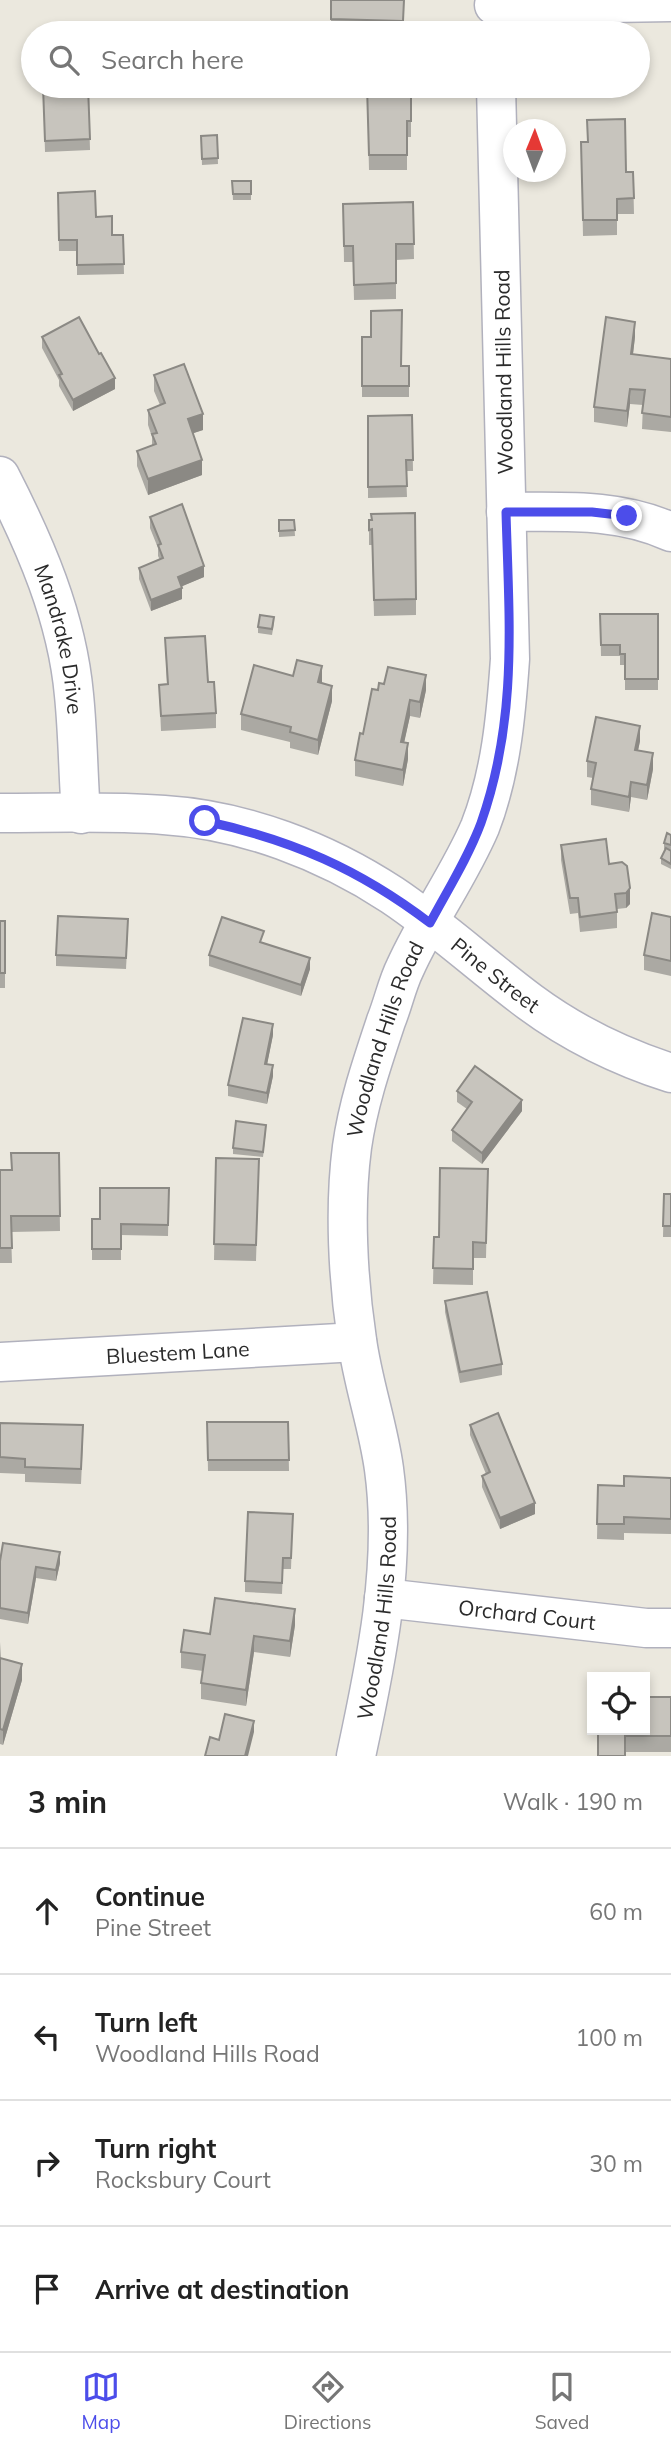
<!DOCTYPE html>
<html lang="en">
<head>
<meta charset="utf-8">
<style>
  body { margin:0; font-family:Mulish,sans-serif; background:#f6f6f6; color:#222 }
  .controls { position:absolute; right:21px; bottom:21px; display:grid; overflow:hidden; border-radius:0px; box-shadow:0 4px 10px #0003 }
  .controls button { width:63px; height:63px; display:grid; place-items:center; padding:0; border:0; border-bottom:2px solid #e0e0e0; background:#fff; color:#222; font:35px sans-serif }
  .compass { position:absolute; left:503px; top:119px; width:63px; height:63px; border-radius:50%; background:#fff; box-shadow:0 4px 10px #0003; rotate:1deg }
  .stop { position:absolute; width:21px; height:21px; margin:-16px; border:5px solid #4c4dea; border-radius:50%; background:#fff }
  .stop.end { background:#4c4dea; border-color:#fff; box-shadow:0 2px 7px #0008 }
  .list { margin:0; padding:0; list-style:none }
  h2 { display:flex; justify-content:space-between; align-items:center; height:91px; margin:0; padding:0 28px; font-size:30px }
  h2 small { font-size:23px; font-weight:400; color:#767676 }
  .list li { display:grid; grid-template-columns:46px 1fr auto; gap:21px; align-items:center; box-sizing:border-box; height:126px; padding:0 28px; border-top:2px solid #e0e0e0 }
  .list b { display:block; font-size:26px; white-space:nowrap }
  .list p { margin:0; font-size:23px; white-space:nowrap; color:#767676 }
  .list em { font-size:23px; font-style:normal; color:#767676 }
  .icon { flex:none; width:38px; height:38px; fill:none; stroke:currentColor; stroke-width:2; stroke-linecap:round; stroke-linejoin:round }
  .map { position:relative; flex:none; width:671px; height:1756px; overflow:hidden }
  .search { position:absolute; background:#fff; box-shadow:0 4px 10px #0003; left:21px; right:21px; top:21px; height:77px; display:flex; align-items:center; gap:18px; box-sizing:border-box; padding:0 24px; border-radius:38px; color:#767676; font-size:26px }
  .sheet { height:595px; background:#fff }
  nav { display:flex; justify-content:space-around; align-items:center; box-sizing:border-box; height:98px; border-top:2px solid #e0e0e0; background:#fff; font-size:19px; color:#767676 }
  nav a { display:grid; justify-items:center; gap:4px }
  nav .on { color:#4c4dea }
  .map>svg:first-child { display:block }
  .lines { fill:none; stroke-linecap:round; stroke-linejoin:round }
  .minor-casing { stroke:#b1b1bd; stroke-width:41 }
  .minor { stroke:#fff; stroke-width:38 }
  .wall { fill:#aba9a3 }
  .shaded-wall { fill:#8b8984 }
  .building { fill:#c7c4bd; stroke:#8b8984; stroke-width:2 }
  .route { stroke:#4c4dea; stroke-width:9 }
  .labels { text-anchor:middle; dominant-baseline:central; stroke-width:5; stroke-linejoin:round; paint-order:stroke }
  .street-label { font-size:21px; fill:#2b2b2b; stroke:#fff }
</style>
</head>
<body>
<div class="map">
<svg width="671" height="1756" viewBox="0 0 671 1756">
  <rect width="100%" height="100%" fill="#ebe8de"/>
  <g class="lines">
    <g class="minor-casing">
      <g id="minor">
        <path d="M494 5 671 2"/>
        <path id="s1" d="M0 476C35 544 67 617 74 695 78 734 78 774 81 814"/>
        <path d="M506 512C563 512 618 508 671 532"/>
        <path id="s2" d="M0 813C54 813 110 811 164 815 244 820 325 851 392 895 440 927 483 967 530 1002 572 1033 621 1057 671 1073"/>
        <path id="s3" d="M0 1362 357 1342"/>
        <path id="s4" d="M384 1598 646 1628H671"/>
        <path id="s5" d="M356 1756C376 1663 397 1564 384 1469 378 1425 363 1384 357 1340 348 1280 344 1208 352 1147 358 1104 372 1063 386 1021 393 1004 397 984 405 968 427 919 459 876 480 827 501 773 506 716 510 659L496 86"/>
      </g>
    </g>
    <use href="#minor" class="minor"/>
  </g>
  <g class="wall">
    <path d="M331 0H404L403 33H331Z"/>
    <path d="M43 86H88L90 150 45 152Z"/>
    <path d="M367 86H411V137H407V170H369Z"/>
    <path d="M217 135 218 164 202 165 201 136Z"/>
    <path d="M581 142 626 172H633L634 214H617V235L583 236Z"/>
    <path d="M232 181H251V200H233Z"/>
    <path d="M58 193 96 217 112 235H123L124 274 77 275V251H59Z"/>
    <path d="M413 202 414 259 396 260V299L354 300 353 262H344L343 204Z"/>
    <path d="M42 337 115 389 73 411 59 386V380L42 348Z"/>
    <path d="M362 337 401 366H409V397H362Z"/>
    <path d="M635 337 633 354 671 359V432L642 429 643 405 630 404 627 427 594 422V407Z"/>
    <path d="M154 375 203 430 193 433 202 475 148 495 137 466V451L152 445V437L148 425V410L160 405 154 391Z"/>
    <path d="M412 415 413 471H406L407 497 368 498V416Z"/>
    <path d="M150 517 204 577 182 586V599L151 611 139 579V568L160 560 158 556V548L150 528Z"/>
    <path d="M279 520H294L295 536 279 537Z"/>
    <path d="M369 520 416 599V615L374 616 372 545H369Z"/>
    <path d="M600 614H658V690H625V665H620V656H601Z"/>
    <path d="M274 623 272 635 258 633V627Z"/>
    <path d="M165 638 208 682 216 713V728L161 731 159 685 167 684Z"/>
    <path d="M322 683 332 701 318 755 290 748V742L241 730V714Z"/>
    <path d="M378 690H426L420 718 410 716 404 742 408 759 403 786 355 776V760Z"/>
    <path d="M640 741 638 750 653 769 647 800 631 797 629 812 591 805V789L593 778 587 777V761Z"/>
    <path d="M671 835V869L661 864V858L666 849H664V843Z"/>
    <path d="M561 845 609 864 622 862 630 904 626 908 617 909V928L580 932 578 913 570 914 561 860Z"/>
    <path d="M671 917V976L644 970V955Z"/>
    <rect x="0" y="921" width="5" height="67"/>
    <path d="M128 930 126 969 56 966V955Z"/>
    <path d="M264 942 263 943 310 969 301 996 209 966V955Z"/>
    <path d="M273 1035 267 1064 273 1076 267 1104 228 1096V1085Z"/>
    <path d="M457 1091 522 1111 482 1164 452 1141V1130L467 1109 457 1102Z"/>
    <path d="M266 1130 263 1157 233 1154V1148Z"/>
    <path d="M59 1153 60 1231 11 1232 12 1263H0V1170H11Z"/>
    <path d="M216 1158 259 1159 256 1261 214 1260Z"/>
    <path d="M488 1169 486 1258H473V1285L433 1284 434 1237H439Z"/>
    <path d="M169 1188 168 1236 121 1235V1260H92V1219H100Z"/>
    <path d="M664 1194H671V1237H663Z"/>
    <path d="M445 1301 502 1364V1375L460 1383 445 1312Z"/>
    <path d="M207 1422H288L289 1471H208Z"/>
    <path d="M0 1423 83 1440 81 1484 25 1482V1474L0 1473Z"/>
    <path d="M470 1425 535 1514 500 1529 482 1487V1476L486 1474 470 1435Z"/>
    <path d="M671 1478V1534L624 1533V1540L597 1539 598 1485 624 1486Z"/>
    <path d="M293 1514 291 1569H283L282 1594 245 1592V1581Z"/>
    <path d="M0 1561 60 1563 56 1581 36 1578 28 1624 0 1619Z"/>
    <path d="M295 1625 290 1657 254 1652 246 1706 201 1699V1683L203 1671 181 1668V1652L210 1634Z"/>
    <path d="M0 1642 1 1658 22 1680 3 1745 0 1744Z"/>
    <path d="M671 1697V1752H625L598 1756Z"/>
  </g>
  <g class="shaded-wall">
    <path d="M635 322V337L631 370V354Z"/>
    <path d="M115 378V389L73 411V400Z"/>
    <path d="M630 389V404L627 427V411Z"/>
    <path d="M203 414V430L188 435V419Z"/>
    <path d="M202 460V475L148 495V479Z"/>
    <path d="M204 566V577L178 588V577Z"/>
    <path d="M182 588V599L151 611V600Z"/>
    <path d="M322 666V682L318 697V682Z"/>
    <path d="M426 675V690L420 718V702Z"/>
    <path d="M332 686V701L318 755V740Z"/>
    <path d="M410 700V716L401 757V742Z"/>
    <path d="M640 726V741L635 765V750Z"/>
    <path d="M408 743V759L403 786V770Z"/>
    <path d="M653 753V769L647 800V785Z"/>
    <path d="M631 782V797L629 812V797Z"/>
    <path d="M630 888V904L626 908V893Z"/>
    <path d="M310 958V969L301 996V985Z"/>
    <path d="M273 1024V1035L265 1075V1064Z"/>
    <path d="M273 1065V1076L267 1104V1093Z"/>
    <path d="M522 1100V1111L482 1164V1153Z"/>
    <path d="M535 1503V1514L500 1529V1518Z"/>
    <path d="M60 1552V1563L56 1581V1570Z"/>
    <path d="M36 1567V1578L28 1624V1613Z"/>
    <path d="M295 1609V1625L290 1657V1641Z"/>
    <path d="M254 1636V1652L246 1706V1690Z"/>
    <path d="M22 1664V1680L3 1745V1730Z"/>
    <path d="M254 1721V1732L248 1756H245Z"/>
  </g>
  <g class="building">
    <path d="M331 0H404L403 21 331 19Z"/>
    <path d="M43 86H88L90 139 45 141Z"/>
    <path d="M367 86H411V121H407V155H369Z"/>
    <path d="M625 119 626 172H633L634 198 617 199V220H583L581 142H588L587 120Z"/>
    <path d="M217 135 218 158 202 159 201 136Z"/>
    <path d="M232 181H251V194H233Z"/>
    <path d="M95 191 96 217 112 216V235H123L124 264 77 265V240H59L58 193Z"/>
    <path d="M413 202 414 244H396V283L354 285 353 246H344L343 204Z"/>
    <path d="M402 310 401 366H409V386H362V337H371V311Z"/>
    <path d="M79 317 99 354 101 353 115 378 73 400 59 375 62 374 42 337Z"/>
    <path d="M606 317 635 322 631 354 671 359V417L642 413 645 390 630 389 627 411 594 407Z"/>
    <path d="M184 364 203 414 188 419 202 460 148 479 137 451 156 444 152 434 157 433 148 410 165 403 154 375Z"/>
    <path d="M412 415 413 460H406L407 486 368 487V416Z"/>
    <path d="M182 504 204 566 178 577 182 588 151 600 139 568 163 558 158 545 161 544 150 517Z"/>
    <path d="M415 513 416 599 374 600 372 529 369 530V520H372L371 514Z"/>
    <path d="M279 520H294L295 530 279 531Z"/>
    <path d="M600 614H658V679H625V654H620V645H601Z"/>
    <path d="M260 615 274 617 272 629 258 627Z"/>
    <path d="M205 636 208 682H214L216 713 161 716 159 685 168 684 165 638Z"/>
    <path d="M297 660 322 666 318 682 332 686 318 740 290 732 291 727 241 714 254 665 293 676Z"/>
    <path d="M388 667 426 675 420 702 410 700 401 742 408 743 403 770 355 760 360 733 363 734 372 689 378 690 379 683 384 684Z"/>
    <path d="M596 717 640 726 635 750 653 753 647 785 631 782 629 797 591 789 596 763 587 761Z"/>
    <path d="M667 833 671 835V845L664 843Z"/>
    <path d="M606 839 609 864 622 862 627 866 630 888 626 893 615 894 617 912 580 917 578 898H570L561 845Z"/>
    <path d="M666 848 671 851V864L661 858Z"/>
    <path d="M652 913 671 917V961L644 955Z"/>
    <path d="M58 916 128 919 126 958 56 955Z"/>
    <path d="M222 917 264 931 260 942 310 958 301 985 209 955Z"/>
    <rect x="0" y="921" width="5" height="52"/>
    <path d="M243 1018 273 1024 265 1064 273 1065 267 1093 228 1085Z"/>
    <path d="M475 1066 522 1100 482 1153 452 1130 472 1102 457 1091Z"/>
    <path d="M236 1121 266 1125 263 1152 233 1148Z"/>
    <path d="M11 1153H59L60 1216H11L12 1248H0V1170H12Z"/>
    <path d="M216 1158 259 1159 256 1245 214 1244Z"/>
    <path d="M440 1168 488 1169 486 1243 473 1242V1269L433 1268 434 1237H439Z"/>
    <path d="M100 1188H169L168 1225 121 1224V1249H92V1219H100Z"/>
    <path d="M664 1194H671V1226H663Z"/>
    <path d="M487 1292 502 1364 460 1372 445 1301Z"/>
    <path d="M498 1413 535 1503 500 1518 482 1476 490 1472 470 1425Z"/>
    <path d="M207 1422H288L289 1460H208Z"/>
    <path d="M0 1423 83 1425 81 1469 25 1467V1459L0 1457Z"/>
    <path d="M624 1476 671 1478V1519L624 1517V1524H597L598 1485 624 1486Z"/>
    <path d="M248 1512 293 1514 291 1558H283L282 1583 245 1581Z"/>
    <path d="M3 1543 60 1552 56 1570 36 1567 28 1613 0 1608V1561Z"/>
    <path d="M215 1598 295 1609 290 1641 254 1636 246 1690 201 1683 205 1655 181 1652 184 1630 210 1634Z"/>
    <path d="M0 1658 22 1664 3 1730 0 1729Z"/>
    <path d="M645 1697H671V1736H625V1756H598V1730H645Z"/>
    <path d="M225 1714 254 1721 245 1756H205L210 1737 219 1740Z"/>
  </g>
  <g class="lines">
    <path class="route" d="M205 821C292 840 359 869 430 923 447 891 468 858 481 823 518 718 509 621 506 512H592L627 516"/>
  </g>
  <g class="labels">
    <g class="street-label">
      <text transform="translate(503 372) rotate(-91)">Woodland Hills Road</text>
      <text stroke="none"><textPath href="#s1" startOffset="175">Mandrake Drive</textPath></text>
      <text stroke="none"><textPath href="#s2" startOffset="539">Pine Street</textPath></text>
      <text stroke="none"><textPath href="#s5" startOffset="728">Woodland Hills Road</textPath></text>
      <text stroke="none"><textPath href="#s3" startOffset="178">Bluestem Lane</textPath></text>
      <text stroke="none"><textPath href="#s4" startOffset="144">Orchard Court</textPath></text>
      <text stroke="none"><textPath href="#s5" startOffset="140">Woodland Hills Road</textPath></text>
    </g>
  </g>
</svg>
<div class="controls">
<button><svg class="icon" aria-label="locate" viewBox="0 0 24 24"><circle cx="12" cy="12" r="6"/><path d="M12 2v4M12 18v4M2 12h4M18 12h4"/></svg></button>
</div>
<svg class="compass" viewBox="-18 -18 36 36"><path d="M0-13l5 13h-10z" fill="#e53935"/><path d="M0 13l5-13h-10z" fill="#767676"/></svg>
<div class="stop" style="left:205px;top:821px"></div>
<div class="stop end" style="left:627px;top:516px"></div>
<div class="search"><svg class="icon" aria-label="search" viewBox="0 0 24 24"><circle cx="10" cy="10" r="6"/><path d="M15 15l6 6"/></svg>Search here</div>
</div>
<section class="sheet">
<h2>3 min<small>Walk · 190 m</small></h2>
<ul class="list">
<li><svg class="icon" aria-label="ahead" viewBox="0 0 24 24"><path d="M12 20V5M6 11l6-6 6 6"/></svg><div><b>Continue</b><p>Pine Street</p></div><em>60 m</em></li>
<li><svg class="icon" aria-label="left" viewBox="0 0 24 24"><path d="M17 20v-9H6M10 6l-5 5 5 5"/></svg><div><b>Turn left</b><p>Woodland Hills Road</p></div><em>100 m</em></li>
<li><svg class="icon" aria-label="right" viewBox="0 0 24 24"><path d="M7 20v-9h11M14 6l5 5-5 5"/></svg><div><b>Turn right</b><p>Rocksbury Court</p></div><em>30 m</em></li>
<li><svg class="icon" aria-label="arrive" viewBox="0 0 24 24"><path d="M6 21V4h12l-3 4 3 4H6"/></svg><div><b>Arrive at destination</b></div></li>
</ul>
</section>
<nav>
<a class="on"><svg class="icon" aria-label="map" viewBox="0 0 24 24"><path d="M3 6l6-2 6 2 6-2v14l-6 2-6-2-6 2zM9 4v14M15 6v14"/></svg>Map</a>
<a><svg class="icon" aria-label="directions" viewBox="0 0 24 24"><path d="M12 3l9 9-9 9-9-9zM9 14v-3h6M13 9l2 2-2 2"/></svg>Directions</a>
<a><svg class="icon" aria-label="saved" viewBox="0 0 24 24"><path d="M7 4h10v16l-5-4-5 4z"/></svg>Saved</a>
</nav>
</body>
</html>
